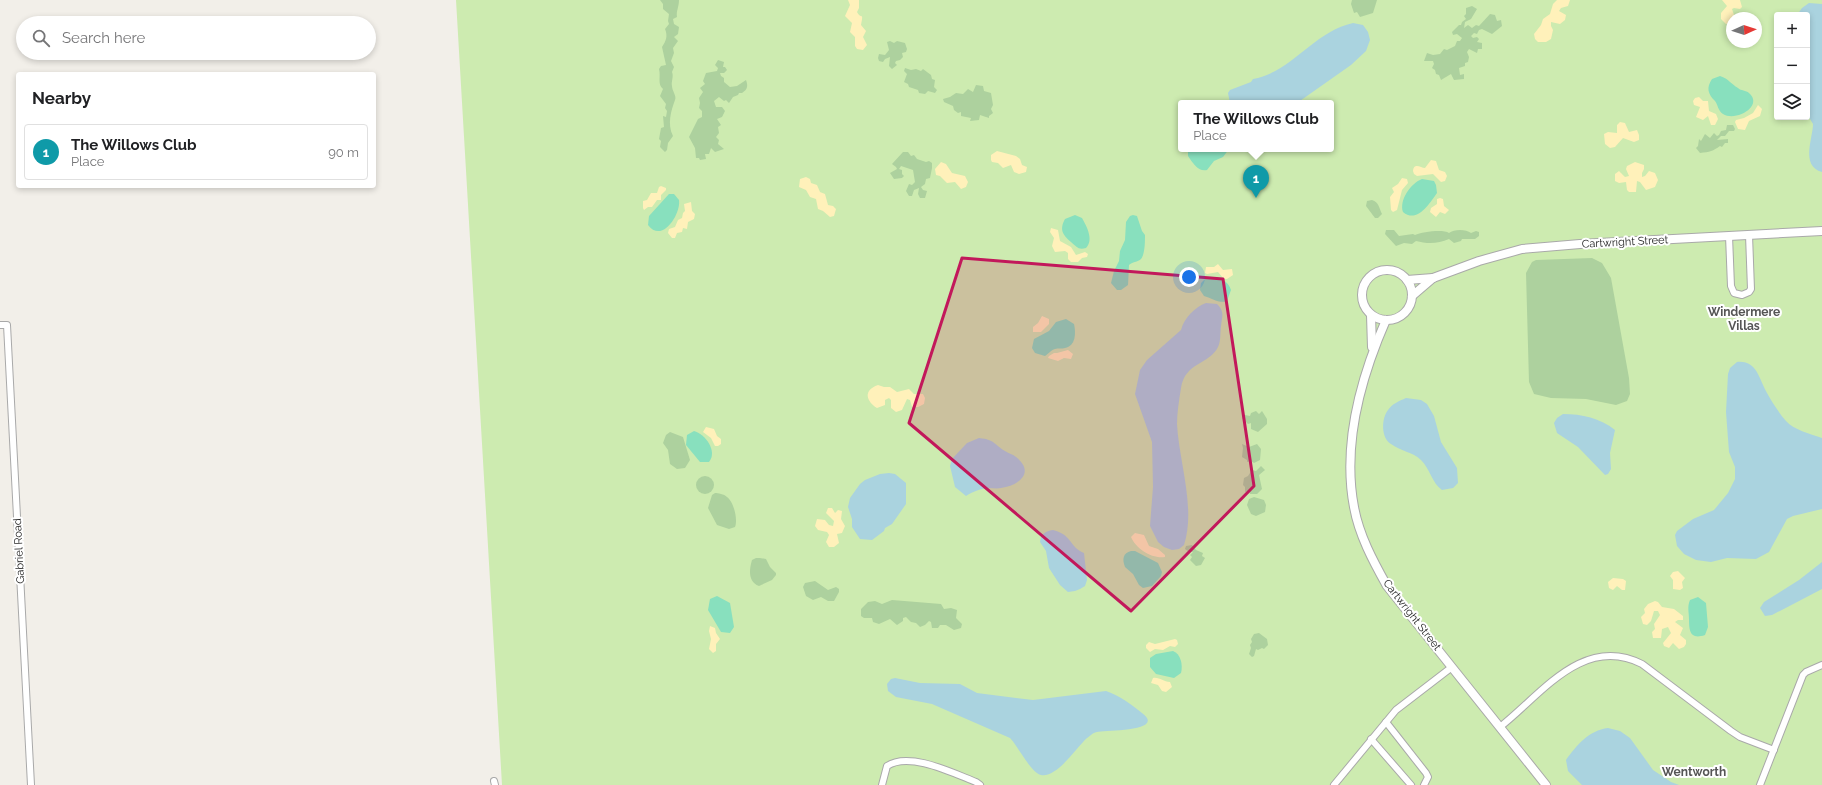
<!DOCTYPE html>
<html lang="en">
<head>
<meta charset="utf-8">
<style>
  body { margin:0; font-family:Raleway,sans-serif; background:#f6f6f6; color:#202124 }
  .controls { position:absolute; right:12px; top:12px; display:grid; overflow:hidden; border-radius:4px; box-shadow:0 2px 6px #0003 }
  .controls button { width:36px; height:36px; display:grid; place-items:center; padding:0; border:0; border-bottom:1px solid #e0e0e0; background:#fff; color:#202124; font:20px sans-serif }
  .compass { position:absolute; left:1726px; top:12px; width:36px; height:36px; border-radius:50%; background:#fff; box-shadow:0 2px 6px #0003; rotate:87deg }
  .you { position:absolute; left:1189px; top:277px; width:14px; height:14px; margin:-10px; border:3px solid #fff; border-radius:50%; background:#1a73e8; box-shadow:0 0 0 6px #1a73e833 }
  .badge { display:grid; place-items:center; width:26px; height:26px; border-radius:50%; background:#ea580c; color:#fff; font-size:13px; font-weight:700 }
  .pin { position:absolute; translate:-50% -33px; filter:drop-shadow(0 1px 2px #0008) }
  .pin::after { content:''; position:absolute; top:21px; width:14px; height:12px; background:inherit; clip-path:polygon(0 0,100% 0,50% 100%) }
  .popup { position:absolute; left:1178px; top:100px; width:156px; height:52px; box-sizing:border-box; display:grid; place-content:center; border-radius:4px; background:#fff; filter:drop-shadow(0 1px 3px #0005); font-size:13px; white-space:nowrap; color:#757577 }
  .popup b { font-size:15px; color:#202124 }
  .popup::after { content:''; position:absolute; left:50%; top:100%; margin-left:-8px; border:8px solid transparent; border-top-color:#fff }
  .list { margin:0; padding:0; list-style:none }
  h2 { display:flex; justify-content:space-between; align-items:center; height:52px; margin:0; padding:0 16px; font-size:17px }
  h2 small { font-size:13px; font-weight:400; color:#757577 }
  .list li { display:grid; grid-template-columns:26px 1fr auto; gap:12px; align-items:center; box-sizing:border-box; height:56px; margin:0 8px 8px; padding:0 8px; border:1px solid #e0e0e0; border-radius:4px }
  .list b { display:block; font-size:15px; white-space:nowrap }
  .list p { margin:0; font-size:13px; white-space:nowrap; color:#757577 }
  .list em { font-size:13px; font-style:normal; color:#757577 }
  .icon { flex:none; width:22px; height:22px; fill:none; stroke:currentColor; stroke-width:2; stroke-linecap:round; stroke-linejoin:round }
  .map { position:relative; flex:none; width:1822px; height:785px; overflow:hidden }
  .search { position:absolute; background:#fff; box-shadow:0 2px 6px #0003; left:16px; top:16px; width:360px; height:44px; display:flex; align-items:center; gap:10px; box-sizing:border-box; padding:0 14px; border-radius:22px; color:#757577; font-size:15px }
  .panel { position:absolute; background:#fff; box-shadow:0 2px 6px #0003; left:16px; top:72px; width:360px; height:116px; border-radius:4px }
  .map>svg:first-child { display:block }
  .grass { fill:#cdebb0; fill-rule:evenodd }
  .forest { fill:#add19e }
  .sand { fill:#fff1ba }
  .pitch { fill:#88e0be }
  .water { fill:#aad3df }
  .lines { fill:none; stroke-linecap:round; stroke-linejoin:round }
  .minor-casing { stroke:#a9a9a9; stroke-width:8 }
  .tertiary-casing { stroke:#a9a9a9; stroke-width:10 }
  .minor { stroke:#fff; stroke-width:6 }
  .tertiary { stroke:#fff; stroke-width:8 }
  .marked { fill:#c2185b; fill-opacity:0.2; stroke:#c2185b; stroke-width:3; stroke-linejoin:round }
  .labels { text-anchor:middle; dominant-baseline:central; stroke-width:4; stroke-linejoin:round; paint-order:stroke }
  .street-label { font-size:11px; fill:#222; stroke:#fff }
  .neighbourhood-label { font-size:12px; font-weight:bold; fill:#555; stroke:#fff }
</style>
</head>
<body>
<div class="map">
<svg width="1822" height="785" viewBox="0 0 1822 785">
  <rect width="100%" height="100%" fill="#f2efe9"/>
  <path class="grass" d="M456 0H1822V785H502ZM1777 15H1807V117H1777ZM1732 18H1756V42H1732ZM1181 103H1331V149H1181Z"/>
  <g class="forest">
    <path d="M660 0H679C679 7 676 11 677 17L673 19 674 24 679 27 678 34 674 37 678 41 673 48 674 53 671 61 674 67 672 72C674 77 671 81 672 86 672 91 677 96 675 100 671 111 667 124 673 136L668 143 667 150 665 152 660 147 661 141 659 139 661 128 664 127 663 116 666 117 667 111 665 108 666 104 660 96 663 89C657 84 661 77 659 69L661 66 666 65 662 47C666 41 668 36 665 29L669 24 668 21 669 14 663 9V4Z"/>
    <path d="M1352 0H1377L1373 13 1360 17 1357 12 1354 13 1351 4Z"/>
    <path d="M1472 6 1477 9 1471 19 1465 22 1464 28 1468 25 1472 28 1476 25 1479 26 1490 14 1495 15 1497 21 1501 20 1502 26 1492 34 1482 29 1479 30 1477 34 1474 33 1471 36 1473 38 1477 37 1479 39 1477 42 1482 43V49H1478L1477 53 1469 49 1467 52 1469 57 1468 62 1465 63V66L1459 68 1460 75 1464 74V79L1454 80 1451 74 1441 80 1439 75 1436 74 1435 70 1432 68 1434 64 1433 61H1424L1427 53 1433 55 1440 54 1444 49 1447 50 1455 46 1457 41H1460L1462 38 1457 34 1453 35 1452 32 1459 25H1461L1462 22 1466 19 1464 16 1466 14V8Z"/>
    <path d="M890 41 894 43 897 41 905 43 907 49 906 52 902 53 903 57 900 60 896 61 895 63 897 65 892 69 889 66 890 57 885 59 883 62 879 61 878 58 879 54 885 55 889 50 887 42Z"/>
    <path d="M718 60 724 62 723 67H725L727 70 724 73H720L721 76 724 78V82L730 87 737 86 746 80C748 86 748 89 742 93H739L738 95 733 97 729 103 726 100 724 101 719 97 714 101 716 107H722L725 111 722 117 717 119 721 125 718 127 719 133 716 137 719 140 718 144 724 149 715 152 711 148 709 154H705L706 159 700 160 699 158H696L695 148 689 137 698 119 702 117V111L699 108 700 103 699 98 703 92 700 88 705 84 703 81 706 73 717 71 718 68 715 65Z"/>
    <path d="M905 68 911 70 916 69 921 71 923 69 931 75 932 79 935 80 934 87 937 90 935 93 928 91 925 94 919 93 918 90 909 87 908 84 904 82 907 74 904 71Z"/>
    <path d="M976 85 983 86 984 91 991 93 993 105 991 109 993 113 989 116V118L980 115 979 120 970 121 971 118 961 116V112L958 113 954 110 953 106 944 102 943 99 950 97 956 93 963 94 968 89 973 92Z"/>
    <path d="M1727 125H1733L1735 129 1734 131H1729L1725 136H1721L1717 140 1728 139V143H1725L1722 147 1720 146C1713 151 1710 152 1700 153L1696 148 1698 146 1699 139 1701 141 1705 134 1710 138 1714 133 1717 136 1719 135 1721 131 1726 130Z"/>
    <path d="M903 152H908L911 156 914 155 917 159 926 162 929 161 932 163V168L930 178 926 179 925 184 921 187 923 190 927 191 925 198H920L918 194 919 188 914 190 912 196H909L906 191 909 184 912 185 915 182 913 170 901 166 899 169 902 170V174L904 176 902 178 894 179 890 173 897 169 896 167 892 164Z"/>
    <path d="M1372 200C1379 202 1379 208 1382 214L1378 218H1375L1366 206 1367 201Z"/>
    <path d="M1386 230H1394L1399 236 1413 234 1415 235C1422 232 1443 229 1449 233 1454 229 1466 229 1471 233L1476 231 1479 232V236L1475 239H1462L1461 241 1454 243 1449 239C1438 244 1427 244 1416 241L1412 244 1404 243 1396 246 1385 234Z"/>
    <path d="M1592 258 1602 263 1611 278 1629 378 1630 394 1627 401 1616 405 1586 399 1551 398 1534 394 1529 382 1526 273 1532 262 1536 260Z"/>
    <path d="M1256 411 1259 414 1262 411 1267 419V424L1258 432 1251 429V423L1248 424 1242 418 1245 415 1250 416 1251 413Z"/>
    <path d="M670 432 683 437 690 460 685 468 677 469 670 464 668 450 663 443 666 435Z"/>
    <path d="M1242 444 1249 447 1257 444 1261 449 1260 460 1254 463 1251 461 1247 462V460L1242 457 1243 448Z"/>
    <path d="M1261 466 1265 470 1259 475 1262 489 1257 494H1250L1249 491 1245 492V487L1243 485 1244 478 1248 476 1252 470 1256 471Z"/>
    <circle cx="705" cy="485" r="9"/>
    <path d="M715 493C718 493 724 494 727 497 734 502 738 520 735 527L729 529 717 525 708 508 712 495Z"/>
    <path d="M1254 497 1264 500 1266 505 1265 512 1256 516 1251 514 1247 505 1249 499Z"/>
    <path d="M1192 545 1196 550 1203 553 1202 556 1205 558 1201 565 1196 566 1190 560 1192 557 1190 555 1193 552H1189L1185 549 1186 546Z"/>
    <path d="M756 558H760L766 559 770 567 776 573V575L772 580 759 586C748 582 749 570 752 560Z"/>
    <path d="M815 581 828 590 836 587 839 589V592L834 601H828L821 597 813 600 806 596 803 587 805 583Z"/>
    <path d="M892 600 941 604 944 609 951 608 957 610 956 618 962 624 961 628 954 630 946 625H940L938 628H932L931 622 929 621 925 625 920 627 916 623 911 622 906 617 903 618V621L897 625 890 619 879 624 873 622 872 618H864L861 616V609L868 602 875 601 882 604Z"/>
    <path d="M1259 633 1267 639 1268 645 1264 649 1262 648 1258 650 1256 649 1254 656 1252 657 1249 654 1251 648 1250 645 1252 642 1251 639 1254 634Z"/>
  </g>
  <g class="sand">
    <path d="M848 0H859V8L857 12C861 20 864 11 861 25L866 31 863 37 867 45 863 50 857 49 855 46V37L850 32 852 23 845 16 850 5Z"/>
    <path d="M1557 0H1570L1568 6 1561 8 1559 11 1566 15 1565 20 1560 24 1551 22V26L1553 30 1551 39 1546 42H1538L1535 39 1534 34 1541 25 1543 19 1550 14 1553 4Z"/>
    <path d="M1722 0H1740L1742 7 1740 9 1734 8 1732 9 1735 18H1732V23L1726 24 1721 19V13L1727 6Z"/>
    <path d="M1699 97 1703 101H1708L1709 111 1716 114 1718 119 1715 125H1711L1708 116 1703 120 1696 117 1700 107 1694 105 1693 101 1695 98Z"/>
    <path d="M1758 105 1762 109 1760 116 1749 121 1745 130 1738 129 1735 122 1736 120 1744 118 1753 113Z"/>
    <path d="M1620 122 1625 123 1629 132 1637 130 1639 135V140L1634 142 1623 138 1615 147 1610 148 1605 144 1604 134 1608 132 1617 133V125Z"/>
    <path d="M997 151 1016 156 1020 159 1022 165 1027 167 1026 172 1019 174 1014 172 1011 165 1003 168 998 163 992 162 991 160V155Z"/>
    <path d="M1431 160 1436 161 1439 170 1445 172 1447 176 1445 181 1441 182 1433 174 1417 176 1414 174 1413 171C1414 162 1421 168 1425 168Z"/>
    <path d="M941 162 946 164 952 173 965 176 968 182 966 187 961 189 955 182 947 183 940 176 936 175 935 169Z"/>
    <path d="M1635 162 1644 165V169L1642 173V177L1645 176 1649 171 1655 173 1658 180 1655 187 1646 190 1640 182 1637 181 1636 192H1629L1627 190 1626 182 1619 183 1615 181V174L1619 171 1625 177 1629 176 1626 169 1627 166Z"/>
    <path d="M806 177 810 179 811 183 817 185 820 192 825 194 828 205 833 206 836 209 834 216 830 217 823 211 818 209 816 199 810 197 806 190 799 187 800 179Z"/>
    <path d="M1402 178 1407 179 1408 183 1402 190 1397 210 1393 212 1391 210 1390 197 1394 192 1392 188 1398 184Z"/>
    <path d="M661 186 666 188V190L661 195V200H657L652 207H648L644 210 643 208V201L647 200 651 193H657L659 187Z"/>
    <path d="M1440 198 1443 199 1444 206 1449 210 1445 214 1440 212 1436 217 1430 212 1431 208 1437 204V199Z"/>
    <path d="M691 202 692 211 695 214 694 219 688 222 687 229 683 228 682 232 677 233 675 238H672L668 233 669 229 675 227 678 220 682 218 683 213 685 211 684 204Z"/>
    <path d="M1051 228 1058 230 1060 241 1071 247 1076 255 1085 252 1088 254 1087 257 1082 258 1078 262H1071L1068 259V253L1065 251 1055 252 1052 246 1054 238 1050 232Z"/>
    <path d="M1218 264 1223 270 1232 269 1233 275 1227 279H1224L1218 272 1207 274 1205 273 1206 267H1214Z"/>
    <path d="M1042 316 1049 319V324L1041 332H1033V327L1038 323Z"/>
    <path d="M1068 350 1073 354 1071 359 1064 358 1058 361 1048 358 1049 356 1054 353H1057Z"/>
    <path d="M878 385 884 387H890L897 392 909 389 914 394H923L925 398 924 404 918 407H912L910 400 907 399 902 410 896 412 891 408V400L889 398 885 400V405L877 408C866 401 863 390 878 385Z"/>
    <path d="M706 427 714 429 717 436 721 439V444L718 446H715L711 438 703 432Z"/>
    <path d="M828 508H832L835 513 838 510 842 511 841 519 845 526 842 533 837 534 839 543 834 547H829L826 542 829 535 827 532 818 530 815 526 817 519 825 520 829 525 833 526 834 521 826 513Z"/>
    <path d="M1135 533 1144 535 1149 546 1158 549 1165 555V557C1152 559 1136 549 1131 537Z"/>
    <path d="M1678 571 1685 578 1682 582 1683 588 1680 590 1673 589V580L1670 576 1673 572Z"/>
    <path d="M1613 578 1623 579 1626 581 1625 590H1622L1617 586 1613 590 1609 588 1608 582Z"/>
    <path d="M1655 601 1658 602 1662 607 1674 609 1683 616V620H1678L1675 622 1683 628 1680 635 1686 640V644L1684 647 1679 649 1673 643 1669 648 1664 646 1663 643 1671 633 1668 627 1662 629 1661 638H1653L1652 632 1655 629 1654 624 1660 615 1658 611H1654L1651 621 1647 625 1643 624 1641 617 1645 613 1644 609 1648 604Z"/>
    <path d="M710 626 715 628 716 633 720 639 716 644V651L713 653 709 649 711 639 709 631Z"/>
    <path d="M1175 639 1177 640 1178 644 1175 647 1170 646 1163 650 1155 649 1150 652 1146 648V645L1149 642 1155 644Z"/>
    <path d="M1153 678C1160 677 1163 682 1170 682L1172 687 1166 692 1162 691 1158 685 1151 683Z"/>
  </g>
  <g class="pitch">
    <path d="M1720 76C1729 79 1731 84 1738 88 1741 91 1746 90 1749 93 1764 106 1736 122 1723 114 1718 111 1718 105 1715 101 1708 94 1706 88 1712 79Z"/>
    <path d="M1188 149H1229L1223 157 1214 161 1207 170C1198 172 1193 163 1188 156Z"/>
    <path d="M1422 179 1434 181 1436 185 1437 193C1430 203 1417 224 1403 212 1399 200 1411 183 1422 179Z"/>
    <path d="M669 194H674L679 200C681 214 662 244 648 225L649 216Z"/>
    <path d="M1075 215 1082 218C1087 227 1094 240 1086 248 1078 250 1077 247 1071 242 1063 235 1059 230 1065 219Z"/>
    <path d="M1133 215 1137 216 1142 231 1145 235C1145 242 1145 254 1141 259 1138 262 1132 262 1129 265L1128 285 1121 290H1117L1111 283 1114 271 1119 261 1120 251 1125 240 1126 222 1130 216Z"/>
    <path d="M1207 277C1217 276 1228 280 1231 290L1227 301C1220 304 1211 298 1204 296L1200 290 1201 283Z"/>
    <path d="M1066 319 1074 324C1076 333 1076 346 1065 348 1062 349 1058 348 1055 349 1051 350 1048 354 1045 356L1035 353 1032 348 1034 339 1049 331 1056 322Z"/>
    <path d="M694 431C705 434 718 451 709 462H700L686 445 687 435Z"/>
    <path d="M1131 551H1135L1158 563 1162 572 1161 576 1152 586 1143 588 1139 585 1133 574 1125 567C1122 559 1123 553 1131 551Z"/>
    <path d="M717 596 730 603 734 627 730 633 721 632 708 610 710 599Z"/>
    <path d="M1698 597 1706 603 1708 627 1705 635C1690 640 1689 631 1689 619 1689 612 1687 607 1690 600Z"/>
    <path d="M1173 651C1181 654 1183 665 1181 673L1174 678 1156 674 1150 667V658L1156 654Z"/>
  </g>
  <g class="water">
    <path d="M1809 3 1822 4V172C1800 166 1813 138 1813 124L1807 114V100L1810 84 1807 58V15H1797L1802 8Z"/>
    <path d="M1353 23 1363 25 1368 32 1370 40 1366 51 1351 65 1297 103H1230L1228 93 1230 90 1251 82 1253 79C1292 72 1313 32 1353 23Z"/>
    <path d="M1206 303 1217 304C1225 312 1222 316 1221 326 1220 333 1221 341 1218 347 1209 365 1185 362 1181 388 1179 400 1177 413 1177 424 1179 462 1196 508 1184 545L1179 549 1172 550 1164 547 1158 542 1150 526 1153 487 1152 442 1135 394 1140 370 1147 360 1181 330C1184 318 1195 307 1206 303Z"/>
    <path d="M1737 362C1757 360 1759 379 1767 393 1772 402 1779 413 1786 421 1794 430 1811 434 1822 438V509L1793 516 1787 519 1769 552 1756 559 1727 558 1711 562 1696 560 1684 554 1677 546 1675 535 1677 531 1693 519 1714 510 1728 493 1735 479V467L1729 452 1726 412 1728 374 1730 368Z"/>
    <path d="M1406 398 1421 400 1427 404 1434 416 1441 442 1457 468 1458 483 1453 488 1442 490C1432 483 1430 469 1421 460 1413 452 1400 451 1391 444 1381 438 1381 419 1388 410 1392 404 1399 401 1406 398Z"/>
    <path d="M1563 414C1582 414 1600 418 1615 430L1610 453 1611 469 1608 474 1605 475 1578 447 1557 433 1554 423 1557 418Z"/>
    <path d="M979 438C996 440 993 444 1005 451 1009 454 1013 454 1016 457 1035 472 1020 485 1001 488 997 489 993 488 989 488 982 488 972 492 966 496L955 487 950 466 952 459 967 443Z"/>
    <path d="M889 473 895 474 906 483V504L892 524 885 528 884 531 872 540 860 539 852 527V519L848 507 850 498 860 484 865 480 880 474Z"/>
    <path d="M1053 530C1073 535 1068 546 1084 553L1087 580 1085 586 1080 589 1075 591 1068 592 1060 585 1049 568 1046 551 1040 542C1041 534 1045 531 1053 530Z"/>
    <path d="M1822 562V589L1772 615 1765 616 1760 608 1764 602 1799 580Z"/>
    <path d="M895 678 920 683 960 684 977 693 1033 700 1106 691C1120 696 1131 704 1142 713 1167 732 1104 730 1097 732 1094 732 1090 736 1087 738 1076 748 1057 778 1041 775 1031 773 1018 746 1010 738L932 704 896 697 888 691 887 684 891 679Z"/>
    <path d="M1608 728 1620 731 1630 738 1653 770 1671 782 1679 785H1582L1568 771 1566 760C1576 746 1589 730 1608 728Z"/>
  </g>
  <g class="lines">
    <g class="minor-casing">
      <g id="minor">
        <path d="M1729 236 1731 286 1734 293 1742 295 1749 292 1751 289 1749 235"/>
        <path d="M0 325H7L31 785"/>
        <path d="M1386 722 1426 773 1428 777 1424 785"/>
        <path d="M1500 727C1541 695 1583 634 1642 664L1731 731 1740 737 1774 750"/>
        <path d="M1371 739 1411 785"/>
        <path d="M494 781 495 785"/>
        <path d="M882 785 887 766C909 751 953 773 976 782L980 785"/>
        <path d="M1334 785 1396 710 1452 667"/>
        <path d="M1760 785 1803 675 1806 672 1822 665"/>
      </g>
    </g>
    <g class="tertiary-casing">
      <g id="tertiary">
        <circle cx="1387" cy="295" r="25"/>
        <path d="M1407 280 1433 278"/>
        <path d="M1412 296 1433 278 1479 261 1522 249 1580 244 1822 231"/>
        <path d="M1371 315 1372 347"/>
        <path d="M1386 320C1361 377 1342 444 1354 507 1359 535 1373 561 1387 586L1546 785"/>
      </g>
    </g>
    <use href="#minor" class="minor"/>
    <use href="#tertiary" class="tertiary"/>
  </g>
  <path class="marked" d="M962 258 1223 279 1254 486 1131 611 909 423Z"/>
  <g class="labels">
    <g class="street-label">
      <text transform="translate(1625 242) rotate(-3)">Cartwright Street</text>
      <text transform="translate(19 551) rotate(-93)">Gabriel Road</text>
      <text transform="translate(1412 615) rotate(52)">Cartwright Street</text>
    </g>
    <g class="neighbourhood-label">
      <text x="1744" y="312">Windermere<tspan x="1744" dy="14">Villas</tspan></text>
      <text x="1694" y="772">Wentworth</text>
    </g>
  </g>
</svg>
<div class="controls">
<button>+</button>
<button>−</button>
<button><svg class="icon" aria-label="layers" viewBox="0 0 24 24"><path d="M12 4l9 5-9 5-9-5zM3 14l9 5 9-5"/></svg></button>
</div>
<svg class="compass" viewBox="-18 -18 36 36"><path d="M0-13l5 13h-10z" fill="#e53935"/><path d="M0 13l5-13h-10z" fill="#757577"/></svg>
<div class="you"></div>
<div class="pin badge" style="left:1256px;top:198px;background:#0f9aa8">1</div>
<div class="popup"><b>The Willows Club</b>Place</div>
<div class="search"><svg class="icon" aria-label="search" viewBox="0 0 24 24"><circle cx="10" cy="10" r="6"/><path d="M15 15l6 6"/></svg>Search here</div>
<section class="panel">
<h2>Nearby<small></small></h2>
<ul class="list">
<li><span class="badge" style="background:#0f9aa8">1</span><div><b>The Willows Club</b><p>Place</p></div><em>90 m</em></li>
</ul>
</section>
</div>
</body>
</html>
